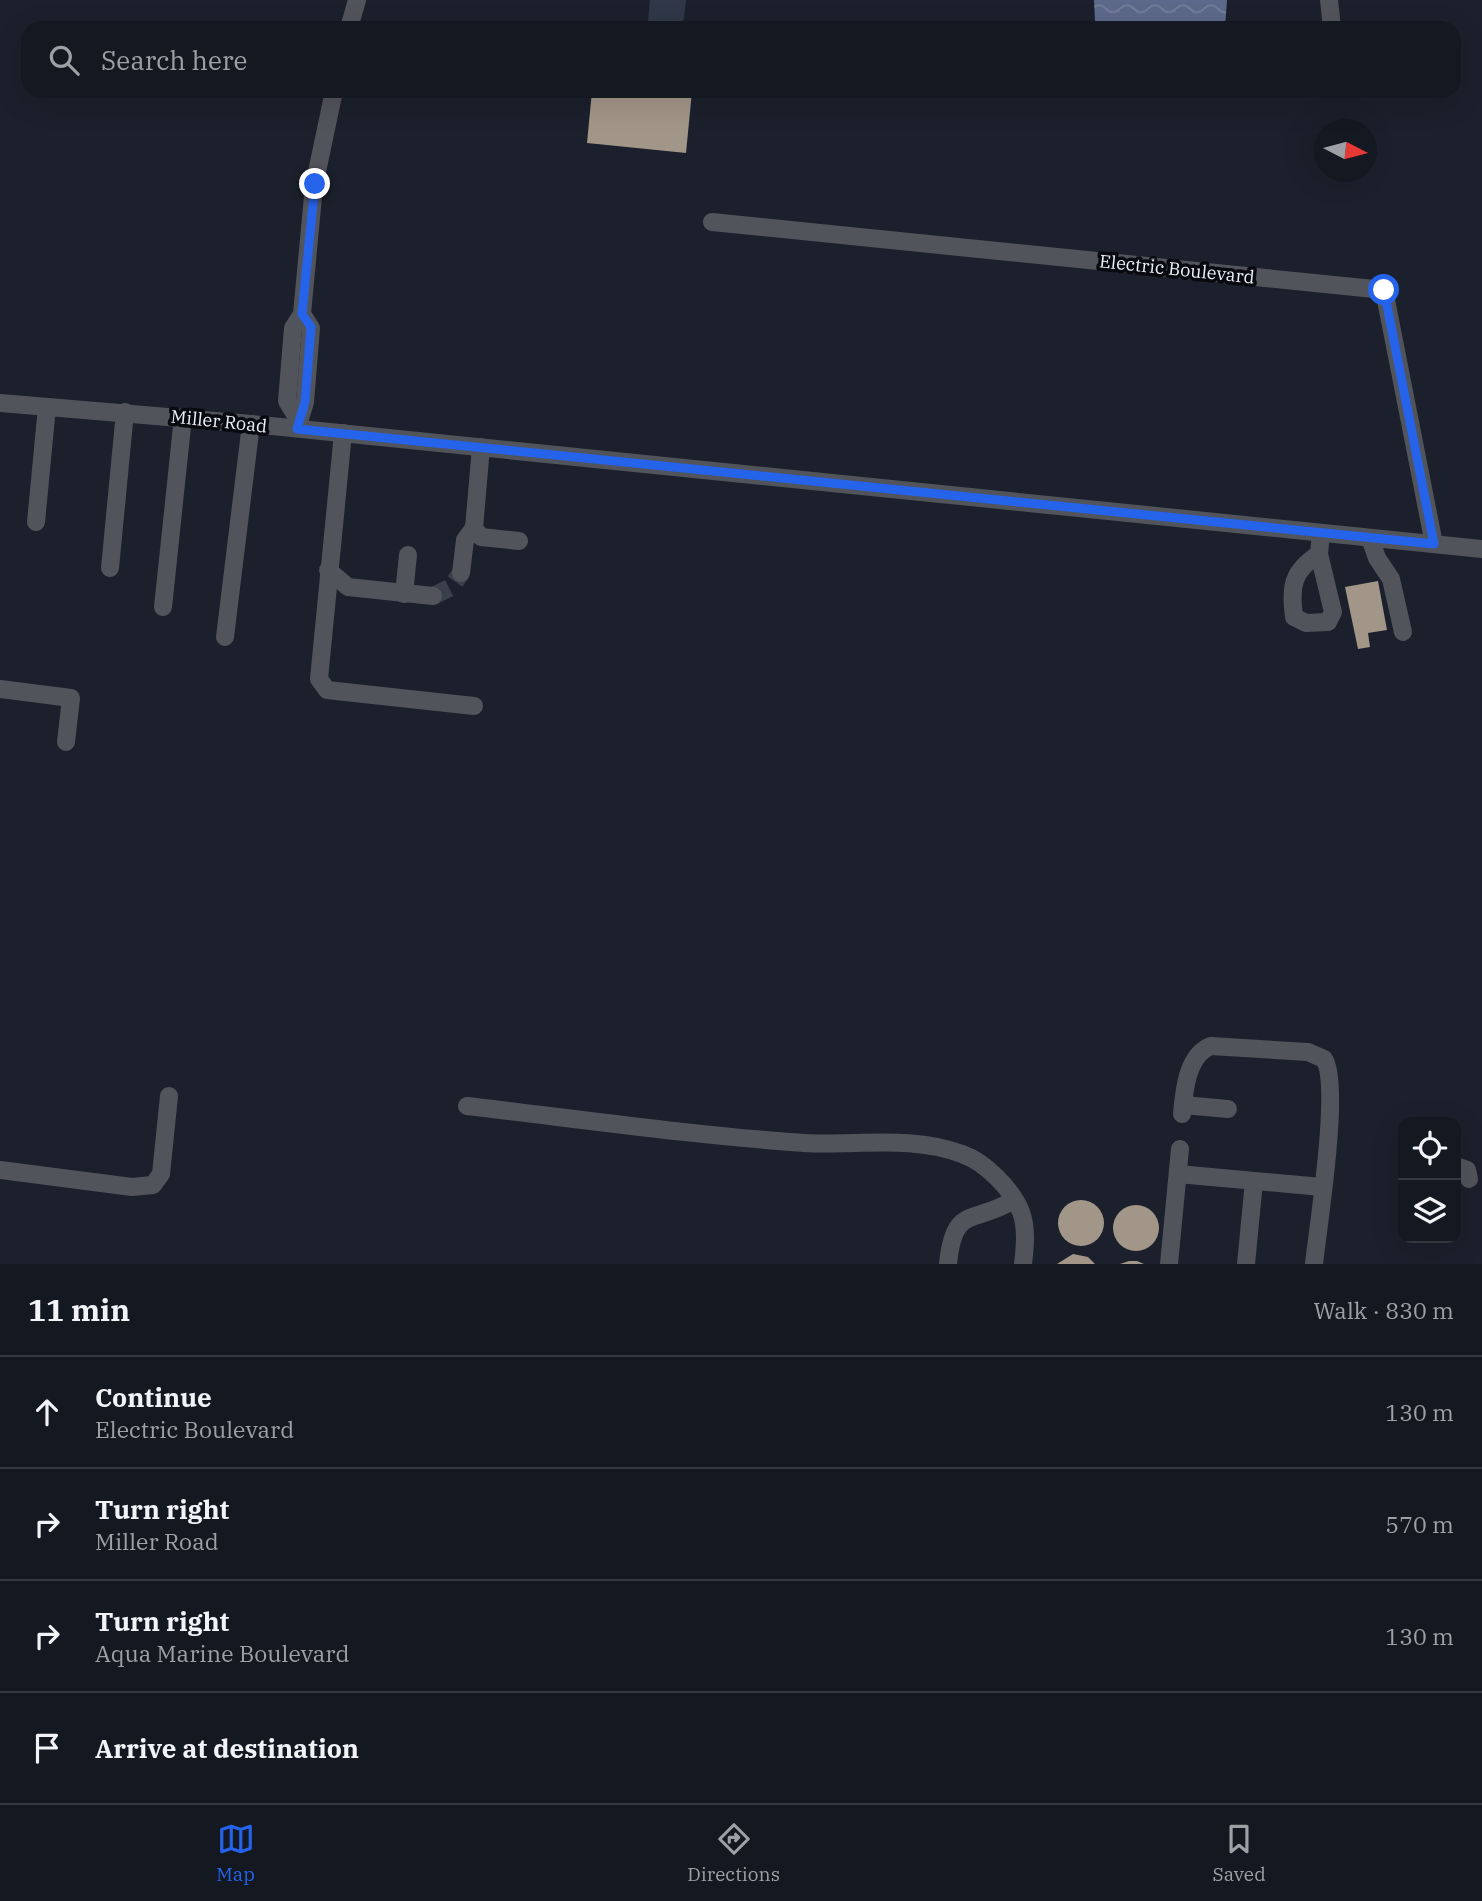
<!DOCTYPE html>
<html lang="en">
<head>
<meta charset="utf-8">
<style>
  body { margin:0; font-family:"IBM Plex Serif",serif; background:#1d212a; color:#f1f3f6 }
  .controls { position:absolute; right:21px; bottom:21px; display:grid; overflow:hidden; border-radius:14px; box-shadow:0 7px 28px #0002 }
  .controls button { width:63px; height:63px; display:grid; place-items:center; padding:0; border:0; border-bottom:2px solid #33373f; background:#141821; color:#f1f3f6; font:35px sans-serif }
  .compass { position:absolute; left:1314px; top:119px; width:63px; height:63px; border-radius:50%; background:#141821; box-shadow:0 7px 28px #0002; rotate:96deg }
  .stop { position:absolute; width:21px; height:21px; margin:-16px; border:5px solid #2563eb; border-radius:50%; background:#fff }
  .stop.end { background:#2563eb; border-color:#fff; box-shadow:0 2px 7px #0008 }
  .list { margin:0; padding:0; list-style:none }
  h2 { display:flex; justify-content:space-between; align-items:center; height:91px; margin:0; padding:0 28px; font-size:30px }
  h2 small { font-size:23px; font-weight:400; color:#9da0a5 }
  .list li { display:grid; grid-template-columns:46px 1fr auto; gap:21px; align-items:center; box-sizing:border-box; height:112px; padding:0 28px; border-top:2px solid #33373f }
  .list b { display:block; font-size:26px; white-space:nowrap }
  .list p { margin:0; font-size:23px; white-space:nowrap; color:#9da0a5 }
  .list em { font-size:23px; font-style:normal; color:#9da0a5 }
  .icon { flex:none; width:38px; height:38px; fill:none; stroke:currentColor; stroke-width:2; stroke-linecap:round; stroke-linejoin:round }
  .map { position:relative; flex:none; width:1482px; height:1264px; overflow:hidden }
  .search { position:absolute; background:#141821; box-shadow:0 7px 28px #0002; left:21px; right:21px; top:21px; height:77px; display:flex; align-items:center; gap:18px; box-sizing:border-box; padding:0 24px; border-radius:21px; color:#9da0a5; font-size:26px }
  .sheet { height:539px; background:#141821 }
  nav { display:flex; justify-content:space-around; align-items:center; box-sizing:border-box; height:98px; border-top:2px solid #33373f; background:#141821; font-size:19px; color:#9da0a5 }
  nav a { display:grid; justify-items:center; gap:4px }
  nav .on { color:#2563eb }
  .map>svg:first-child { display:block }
  .garden { fill:#303748 }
  .water { fill:url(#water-waves) }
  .building { fill:#a29688 }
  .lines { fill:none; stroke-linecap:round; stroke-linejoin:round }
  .minor-tunnel { stroke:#3a3f4b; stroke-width:18; stroke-dasharray:18 9; stroke-linecap:butt }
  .minor { stroke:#52545b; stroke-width:18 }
  .route { stroke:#2563eb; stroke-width:9 }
  .labels { text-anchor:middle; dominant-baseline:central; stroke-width:7; stroke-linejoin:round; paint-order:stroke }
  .street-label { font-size:18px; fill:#edf0f9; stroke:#080a0f }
</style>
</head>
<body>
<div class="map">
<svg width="1482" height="1264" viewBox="0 0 1482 1264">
  <defs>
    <pattern id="water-waves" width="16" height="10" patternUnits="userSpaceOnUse" patternTransform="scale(1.75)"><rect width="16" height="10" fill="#5d698a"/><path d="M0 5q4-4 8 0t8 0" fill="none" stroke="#757f9b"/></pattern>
  </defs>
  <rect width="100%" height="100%" fill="#1b202c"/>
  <path class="garden" d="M650 0H686L683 25 648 21Z"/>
  <path class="water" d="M1094 0H1227L1225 28H1099L1095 21Z"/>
  <g class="building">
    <path d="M592 91H692L686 153 587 143Z"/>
    <path d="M1378 581 1387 630 1368 633 1370 647 1358 649 1345 587Z"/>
    <circle cx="1081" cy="1223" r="23"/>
    <circle cx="1136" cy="1228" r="23"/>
    <path d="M1073 1254 1088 1257 1095 1264H1057Z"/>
    <path d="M1129 1261H1137L1144 1264H1120Z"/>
  </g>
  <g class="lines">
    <path class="minor-tunnel" d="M433 596 451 587 461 573"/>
    <g class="minor">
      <path d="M1329 0 1332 28"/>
      <path d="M349 28 357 0"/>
      <path d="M712 222 1384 290 1434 544"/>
      <path d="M0 403 251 424 1482 549"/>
      <path d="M298 419 287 401 293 328 302 314 314 186 334 91"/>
      <path d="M297 428 305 402 311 328 302 314"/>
      <path d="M343 433 319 679 327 690 474 706"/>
      <path d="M481 447 474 528 481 537 519 541"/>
      <path d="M36 522 47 407"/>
      <path d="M1370 538 1377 558 1391 579 1403 632"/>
      <path d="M1319 554C1292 571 1290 587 1294 617L1306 623 1328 622 1333 612 1319 554 1321 533"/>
      <path d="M110 568 125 412"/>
      <path d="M328 570 348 587 433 596"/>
      <path d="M461 573 465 540 474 528"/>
      <path d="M404 594 408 555"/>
      <path d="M163 607 183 417"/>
      <path d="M225 637 251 424"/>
      <path d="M0 689 71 698 66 742"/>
      <path d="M1183 1105 1228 1109"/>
      <path d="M467 1106C579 1119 691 1135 804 1143 856 1146 911 1135 962 1154 985 1162 1012 1189 1021 1212 1027 1228 1025 1247 1023 1264"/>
      <path d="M1182 1114C1184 1091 1187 1055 1211 1046L1308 1052 1324 1059C1341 1084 1318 1226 1314 1264"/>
      <path d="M1456 1166 1467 1170 1469 1179"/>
      <path d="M0 1170 132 1187 153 1185 161 1174 169 1096"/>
      <path d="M1178 1174 1322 1187"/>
      <path d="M948 1264C954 1204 973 1225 1014 1200"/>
      <path d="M1169 1264 1180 1149"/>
      <path d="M1246 1264 1254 1181"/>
    </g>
  </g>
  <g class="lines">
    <path class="route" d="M315 184 302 314 311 327 305 402 297 429 1434 544 1384 290"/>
  </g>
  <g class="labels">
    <g class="street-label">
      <text transform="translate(1177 269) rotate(6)">Electric Boulevard</text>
      <text transform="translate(219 421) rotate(6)">Miller Road</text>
    </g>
  </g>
</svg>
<div class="controls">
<button><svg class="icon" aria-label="locate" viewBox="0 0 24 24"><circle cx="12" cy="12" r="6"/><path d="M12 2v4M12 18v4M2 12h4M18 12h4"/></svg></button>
<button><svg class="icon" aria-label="layers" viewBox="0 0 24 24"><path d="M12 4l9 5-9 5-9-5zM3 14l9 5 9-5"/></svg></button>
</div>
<svg class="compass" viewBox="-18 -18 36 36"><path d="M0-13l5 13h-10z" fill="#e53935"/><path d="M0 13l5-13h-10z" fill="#9da0a5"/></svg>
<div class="stop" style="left:1384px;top:290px"></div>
<div class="stop end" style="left:315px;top:184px"></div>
<div class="search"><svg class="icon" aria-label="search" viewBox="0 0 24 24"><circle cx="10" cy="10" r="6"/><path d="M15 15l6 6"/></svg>Search here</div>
</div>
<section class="sheet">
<h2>11 min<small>Walk · 830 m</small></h2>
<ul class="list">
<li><svg class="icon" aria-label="ahead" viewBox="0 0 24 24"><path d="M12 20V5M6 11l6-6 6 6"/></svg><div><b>Continue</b><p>Electric Boulevard</p></div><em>130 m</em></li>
<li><svg class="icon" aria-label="right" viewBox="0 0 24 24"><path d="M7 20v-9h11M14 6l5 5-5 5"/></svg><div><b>Turn right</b><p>Miller Road</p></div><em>570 m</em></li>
<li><svg class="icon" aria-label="right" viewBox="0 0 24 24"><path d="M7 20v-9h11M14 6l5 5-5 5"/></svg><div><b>Turn right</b><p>Aqua Marine Boulevard</p></div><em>130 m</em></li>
<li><svg class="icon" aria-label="arrive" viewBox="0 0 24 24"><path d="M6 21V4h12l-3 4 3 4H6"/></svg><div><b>Arrive at destination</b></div></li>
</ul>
</section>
<nav>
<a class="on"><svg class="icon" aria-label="map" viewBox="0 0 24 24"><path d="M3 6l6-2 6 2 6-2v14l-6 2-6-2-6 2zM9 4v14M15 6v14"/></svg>Map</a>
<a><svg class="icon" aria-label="directions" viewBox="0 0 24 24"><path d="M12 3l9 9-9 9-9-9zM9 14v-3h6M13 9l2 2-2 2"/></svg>Directions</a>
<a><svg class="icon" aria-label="saved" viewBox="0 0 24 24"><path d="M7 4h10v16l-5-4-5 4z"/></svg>Saved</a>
</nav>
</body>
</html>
